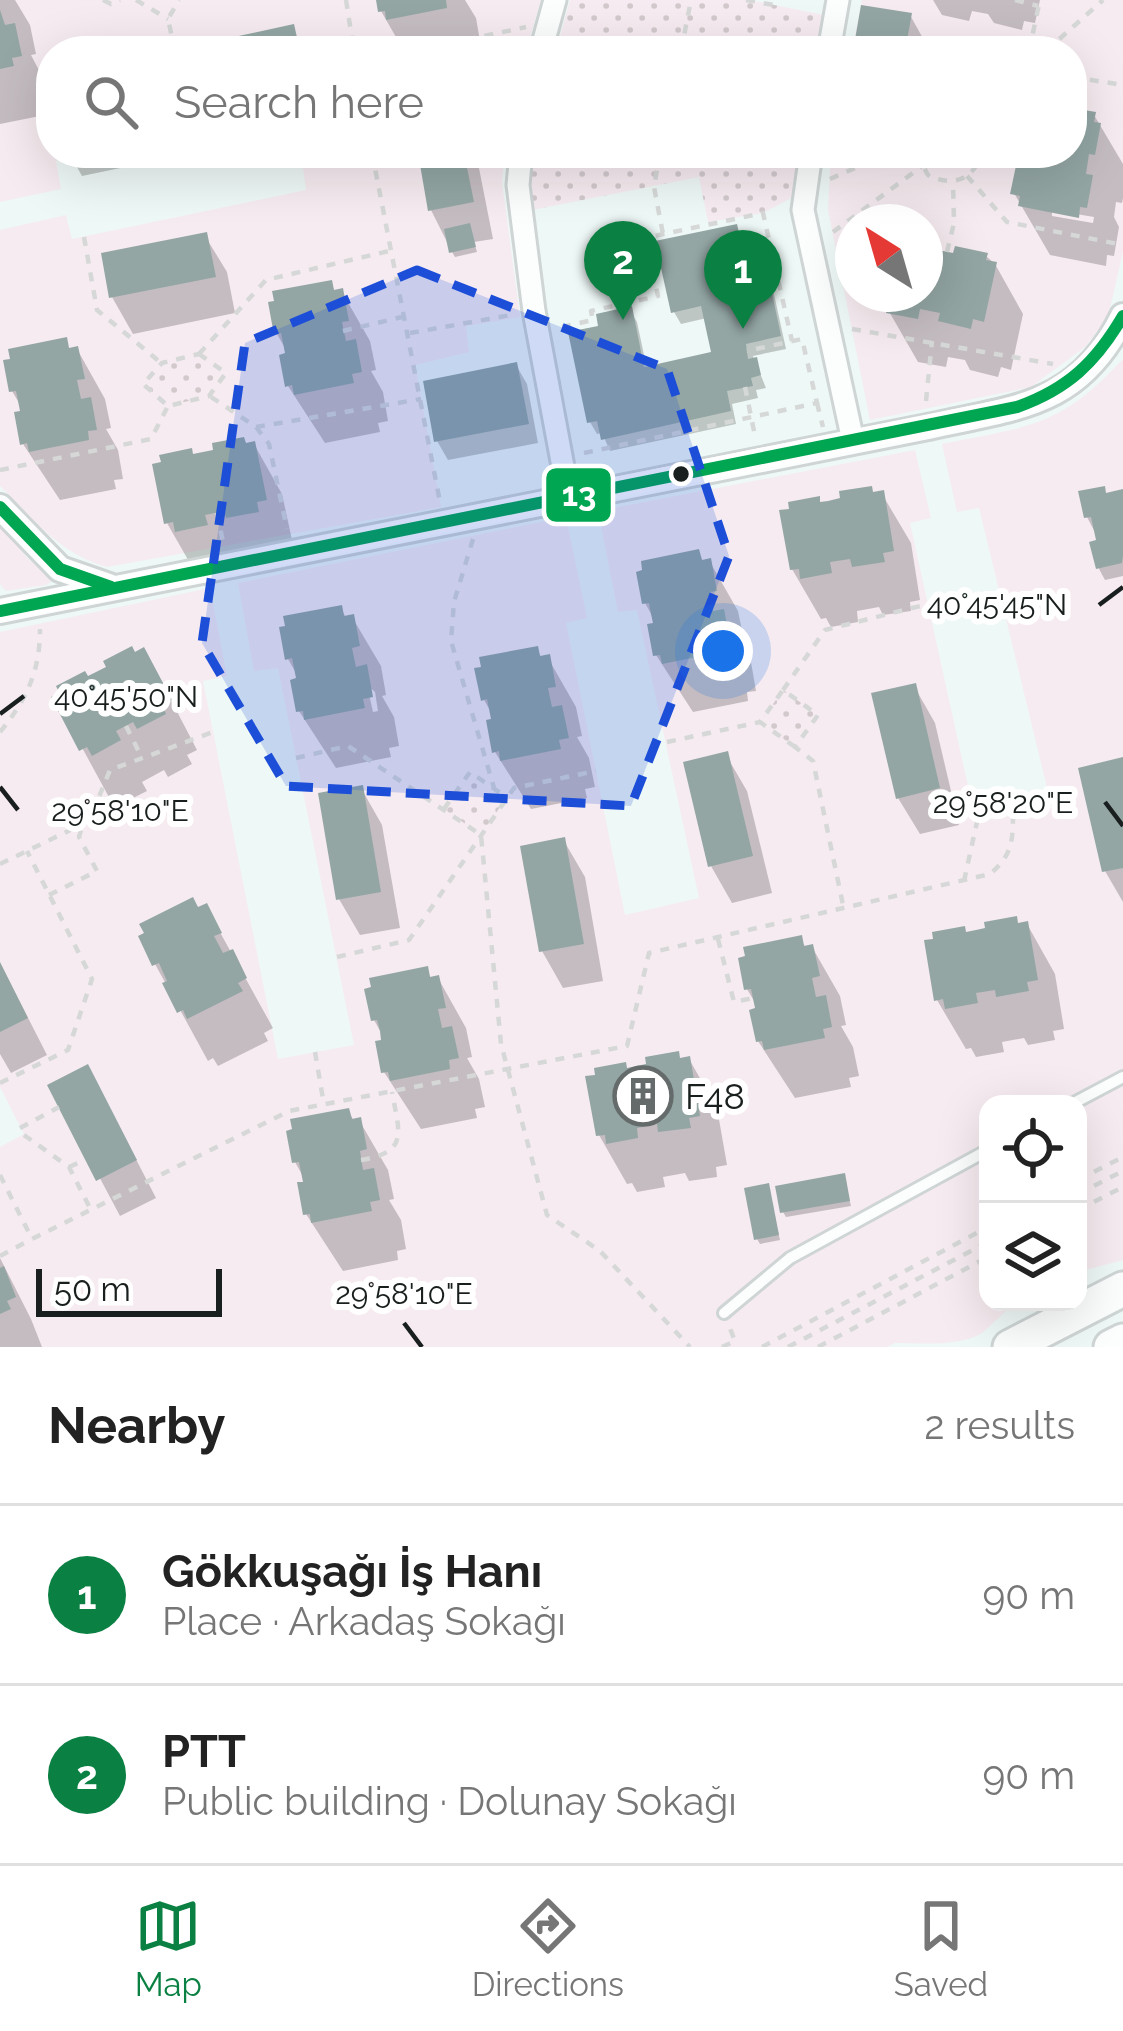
<!DOCTYPE html>
<html lang="en">
<head>
<meta charset="utf-8">
<style>
  body { margin:0; font-family:Raleway,sans-serif; background:#f6f6f6; color:#222 }
  .controls { position:absolute; right:36px; bottom:36px; display:grid; overflow:hidden; border-radius:24px; box-shadow:0 12px 48px #0002 }
  .controls button { width:108px; height:108px; display:grid; place-items:center; padding:0; border:0; border-bottom:3px solid #e0e0e0; background:#fff; color:#222; font:60px sans-serif }
  .compass { position:absolute; left:835px; top:204px; width:108px; height:108px; border-radius:50%; background:#fff; box-shadow:0 12px 48px #0002; rotate:323deg }
  .scale { position:absolute; left:36px; bottom:30px; width:186px; box-sizing:border-box; padding-left:12px; border:6px solid #191f1e; border-top:0; font-size:33px; line-height:42px; white-space:nowrap; color:#191f1e; -webkit-text-stroke:9px #fff; paint-order:stroke }
  .you { position:absolute; left:723px; top:651px; width:42px; height:42px; margin:-30px; border:9px solid #fff; border-radius:50%; background:#1a73e8; box-shadow:0 0 0 18px #1a73e833 }
  .badge { display:grid; place-items:center; width:78px; height:78px; border-radius:50%; background:#0b8043; color:#fff; font-size:39px; font-weight:700 }
  .pin { position:absolute; translate:-50% -99px; filter:drop-shadow(0 3px 6px #0008) }
  .pin::after { content:''; position:absolute; top:63px; width:42px; height:36px; background:inherit; clip-path:polygon(0 0,100% 0,50% 100%) }
  .list { margin:0; padding:0; list-style:none }
  h2 { display:flex; justify-content:space-between; align-items:center; height:156px; margin:0; padding:0 48px; font-size:51px }
  h2 small { font-size:39px; font-weight:400; color:#767676 }
  .list li { display:grid; grid-template-columns:78px 1fr auto; gap:36px; align-items:center; box-sizing:border-box; height:180px; padding:0 48px; border-top:3px solid #e0e0e0 }
  .list b { display:block; font-size:45px; white-space:nowrap }
  .list p { margin:0; font-size:39px; white-space:nowrap; color:#767676 }
  .list em { font-size:39px; font-style:normal; color:#767676 }
  .icon { flex:none; width:66px; height:66px; fill:none; stroke:currentColor; stroke-width:2; stroke-linecap:round; stroke-linejoin:round }
  .map { position:relative; flex:none; width:1123px; height:1347px; overflow:hidden }
  .search { position:absolute; background:#fff; box-shadow:0 12px 48px #0002; left:36px; right:36px; top:36px; height:132px; display:flex; align-items:center; gap:30px; box-sizing:border-box; padding:0 42px; border-radius:48px; color:#767676; font-size:45px }
  .sheet { height:516px; background:#fff }
  nav { display:flex; justify-content:space-around; align-items:center; box-sizing:border-box; height:168px; border-top:3px solid #e0e0e0; background:#fff; font-size:33px; color:#767676 }
  nav a { display:grid; justify-items:center; gap:6px }
  nav .on { color:#0b8043 }
  .map>svg:first-child { display:block }
  .green { fill:#f6ebf0; fill-rule:evenodd }
  .park { fill:url(#park-dots) }
  .shadow { fill:#0003; fill-rule:evenodd }
  .building { fill:#93a6a4 }
  .lines { fill:none; stroke-linecap:round; stroke-linejoin:round }
  .service-casing { stroke:#ced5d4; stroke-width:16 }
  .minor-casing { stroke:#ced5d4; stroke-width:27 }
  .tertiary-casing { stroke:#ced5d4; stroke-width:30 }
  .trunk-casing { stroke:#ced5d4; stroke-width:39 }
  .path { stroke:#d5d8d7; stroke-width:4.5; stroke-dasharray:9 9; stroke-linecap:butt }
  .service { stroke:#fcfefe; stroke-width:10 }
  .minor { stroke:#fcfefe; stroke-width:21 }
  .tertiary { stroke:#fcfefe; stroke-width:24 }
  .trunk { stroke:#fcfefe; stroke-width:33 }
  .bus-1-casing { stroke:#fff; stroke-width:21 }
  .bus-1 { stroke:#00a651; stroke-width:12 }
  .marked { fill:#1d4ed8; fill-opacity:0.2; stroke:#1d4ed8; stroke-width:9; stroke-dasharray:24 15; stroke-linejoin:round }
  .ticks { fill:none; stroke:#191f1e; stroke-width:4.5 }
  .bus-dot { fill:#191f1e; stroke:#fff; stroke-width:4.5 }
  .labels { text-anchor:middle; dominant-baseline:central; stroke-width:12; stroke-linejoin:round; paint-order:stroke }
  .poi-label { font-size:36px; fill:#191f1e; stroke:#fff; text-anchor:start }
  .ticks-label { font-size:30px; text-anchor:middle; fill:#191f1e; stroke:#fff; stroke-width:12; stroke-linejoin:round; paint-order:stroke }
  .line-badge { stroke:#fff; stroke-width:4.5 }
  .badge-label { font-size:33px; text-anchor:middle; font-weight:bold; fill:#fff }
</style>
</head>
<body>
<div class="map">
<svg width="1123" height="1347" viewBox="0 0 1123 1347">
  <defs>
    <pattern id="park-dots" width="8" height="8" patternUnits="userSpaceOnUse" patternTransform="scale(3)"><rect width="8" height="8" fill="#f6ebf0"/><path d="M2 2h.1M6 6h.1" fill="none" stroke="#d2c9cd" stroke-width="1.8" stroke-linecap="round"/></pattern>
  </defs>
  <rect width="100%" height="100%" fill="#eef8f6"/>
  <g class="green">
    <path d="M0 0H541L526 51H51V153H89L56 161 61 189 0 202Z"/>
    <path d="M862 0H1123V252L1108 317 1085 347 1031 387 870 420 828 210 831 153H1072V51H852ZM853 222H925V294H853Z"/>
    <path d="M396 153H505L502 182 520 317 466 326 469 352 415 365 441 507 107 567C60 554 33 519 0 486V230L66 215 72 239 306 190 303 168C332 149 343 156 375 165Z"/>
    <path d="M1123 359V1260L1078 1272V1104H988V1302H1020C1003 1311 996 1322 982 1333 959 1347 922 1343 895 1343L887 1347H0V1147L24 1134 0 1087V632L210 588 227 676 203 681 278 1059 354 1045 278 668 254 671 238 583 566 517 587 618 566 623 625 915 699 898 637 610 618 612 598 511 915 450 931 518 910 523 976 822 1052 808 979 508 957 512 942 444C1030 426 1059 428 1123 359Z"/>
    <path d="M0 522 27 558 55 579 46 585 6 591 0 584Z"/>
  </g>
  <g class="park">
    <path d="M570 0H750L834 17 829 51H556Z"/>
    <path d="M532 153H811L803 192 763 213 708 222 699 177 532 210 529 181Z"/>
    <path d="M199 354 226 373 209 396 168 406 143 384 162 363Z"/>
    <path d="M783 690 818 715 795 747 760 722Z"/>
    <path d="M470 772 507 797 481 835 444 809Z"/>
  </g>
  <g class="shadow">
    <path d="M0 0H15L30 25 36 54 31 55 42 76 47 99H51V104L38 107 40 116 0 124Z"/>
    <path d="M379 0H465L476 18 481 47 472 51H404L381 11Z"/>
    <path d="M933 0H1040L1035 23 1024 21 1022 30 994 23 988 14 972 11 969 21 942 15Z"/>
    <path d="M910 15 930 51H856Z"/>
    <path d="M1072 111 1094 115 1123 164V198L1122 203 1116 202 1114 217 1119 227 1114 256 1107 255 1106 266 1050 255 1014 193 1028 166 1029 153H1072ZM1052 210 1094 217 1093 223 1052 216Z"/>
    <path d="M69 153H183V155L82 176Z"/>
    <path d="M421 153H476L493 239 474 242 477 252 455 257 452 252 431 210Z"/>
    <path d="M862 153H912L910 167 865 157Z"/>
    <path d="M736 227 745 248 754 246 772 285 786 349 753 356 766 388 756 390 758 398 732 404 736 424 610 451 602 433 597 434 590 422 602 328 630 310 637 322 647 369 715 354 707 318 681 324 674 312Z"/>
    <path d="M205 236 227 272 235 313 133 334 112 297Z"/>
    <path d="M925 244 933 246 937 253 986 256 995 264 1023 314 1011 370 1001 367 998 377 970 370 965 360 948 357 946 367 918 362 883 301 884 294H925Z"/>
    <path d="M330 283 336 293 342 292 370 341 376 370 371 371 383 392 388 421 378 423 380 432 325 443 288 386 289 355 277 334Z"/>
    <path d="M65 341 71 351 77 349 105 399 111 428 106 429 118 450 123 479 114 480 116 489 60 500 23 444 25 413 12 391Z"/>
    <path d="M516 365 527 384 538 443 448 460 437 441Z"/>
    <path d="M254 444 282 494 294 549 195 572 167 523 194 457Z"/>
    <path d="M1123 492V576L1105 580 1098 567 1100 542 1087 517 1107 496Z"/>
    <path d="M882 494 911 543 920 600 910 602 911 611 883 615 879 607 857 611 858 622 831 627 826 618 821 619 792 569 821 505Z"/>
    <path d="M698 552 704 563 710 562 738 611 744 640 739 641 751 662 756 691 747 692 748 701 693 712 656 655 655 621 645 603Z"/>
    <path d="M341 608 346 618 352 617 381 666 386 695 382 696 394 717 399 746 389 748 391 757 336 768 299 711 300 680 288 659ZM367 685 375 692 378 711 373 712Z"/>
    <path d="M537 649 542 659 548 658 576 707 582 736 577 737 589 758 595 787 585 789 587 798 531 809 495 752 494 717 484 700Z"/>
    <path d="M914 686 935 723 959 825 920 834 898 798Z"/>
    <path d="M55 698 171 700 197 750 187 755 192 764 168 777 164 770 142 782 147 791 123 803 117 795 110 799Z"/>
    <path d="M726 755 747 791 772 893 732 903 711 866Z"/>
    <path d="M1123 764V902L1105 871Z"/>
    <path d="M361 788 382 825 400 928 360 935 339 899Z"/>
    <path d="M564 841 585 877 603 981 563 988 542 951Z"/>
    <path d="M206 907 273 1028 264 1033 268 1041 218 1066 213 1058 208 1061 155 964 198 911Z"/>
    <path d="M1027 924 1055 974 1064 1029 1053 1031 1055 1040 1028 1045 1024 1038 1002 1042 1004 1052 976 1057 971 1048 966 1049 937 1000 966 935Z"/>
    <path d="M800 938 806 948 812 947 840 996 846 1025 841 1026 853 1047 859 1076 849 1078 851 1087 795 1098 758 1041 760 1011 747 989Z"/>
    <path d="M0 963 47 1055 11 1073 0 1054Z"/>
    <path d="M426 969 432 980 438 978 466 1028 472 1057 467 1058 479 1079 485 1107 475 1109 477 1118 421 1129 384 1072V1038L374 1020Z"/>
    <path d="M689 1059 717 1108 727 1165 716 1167 717 1177 689 1181 685 1173 663 1177 665 1187 637 1192 632 1183 627 1184 599 1135 627 1071Z"/>
    <path d="M51 1086 108 1105 156 1198 120 1216Z"/>
    <path d="M348 1111 354 1121 359 1120 388 1170 394 1199 389 1200 401 1220 406 1249 397 1251 398 1260 343 1271 306 1214 305 1180 295 1162Z"/>
    <path d="M844 1177 851 1206 786 1217 783 1212Z"/>
    <path d="M768 1187 780 1240 760 1244 757 1239Z"/>
    <path d="M0 1258 31 1319 42 1347H0Z"/>
  </g>
  <g class="building">
    <path d="M376 0H446L447 8 386 20 385 11 378 12Z"/>
    <path d="M861 5 912 13 905 51H853Z"/>
    <path d="M0 10 5 25 15 23 22 56 12 58 14 66 0 69Z"/>
    <path d="M294 24 300 51H189L188 47Z"/>
    <path d="M1072 108 1096 112 1094 122 1101 123 1095 155 1089 154 1086 174 1093 175 1087 208 1080 207 1079 218 1018 206 1020 196 1010 194 1017 161 1025 163 1027 153H1072Z"/>
    <path d="M418 153H464L474 202 428 211Z"/>
    <path d="M470 223 476 247 449 253 444 229Z"/>
    <path d="M737 224 742 246 755 243 761 270 767 269 781 336 746 344 748 359 757 357 761 375 751 378 753 386 727 391 731 411 601 440 597 421 587 423 568 332 598 326 596 314 632 306 644 367 711 352 701 306 671 313 655 241Z"/>
    <path d="M207 232 216 277 109 298 101 253Z"/>
    <path d="M925 241 935 243 934 249 953 253 955 246 988 253 986 260 997 262 984 322 973 319 971 329 938 321 940 313 920 309 918 319 886 313 888 303 880 301 881 294H925Z"/>
    <path d="M332 280 334 290 343 288 349 321 342 322 346 341 356 339 362 372 352 374 354 383 294 395 292 385 285 387 279 355 285 353 281 333 274 335 268 302 274 301 272 291Z"/>
    <path d="M67 337 69 348 78 346 85 379 77 380 81 399 91 397 97 430 88 431 89 440 29 452 27 443 20 445 14 412 20 411 16 391 9 392 3 360 10 359 8 349Z"/>
    <path d="M517 362 529 424 434 442 423 381Z"/>
    <path d="M244 437 246 443 255 441 267 500 257 502 259 512 226 518 224 511 205 515 208 525 175 532 173 522 164 524 152 464 161 462 159 455 192 448 193 454 213 450 212 443Z"/>
    <path d="M872 486 873 492 884 490 894 551 883 553 885 562 852 567 850 559 830 562 832 573 800 579 799 569 790 570 779 510 789 509 788 502 820 496V502L828 501 840 498 839 491Z"/>
    <path d="M1105 486 1106 493 1123 489V555L1122 563 1096 569 1089 542 1096 540 1091 517 1084 518 1078 491Z"/>
    <path d="M699 549 702 560 711 558 717 591 710 592 713 611 724 609 730 641 720 643 722 652 662 664 660 655 653 656 647 624 653 623 651 614 649 603 642 604 636 572 642 570 641 561Z"/>
    <path d="M342 605 344 616 354 614 360 646 352 648 356 667 367 664 373 697 363 699 365 708 304 720 303 711 296 712 290 680 296 678 292 658 285 660 279 627 285 626 283 616Z"/>
    <path d="M132 646 135 652 144 647 172 700 162 705 166 714 137 729 133 722 116 731 121 740 92 756 87 747 79 751 51 697 59 692 56 686 85 671 88 676 106 667 103 661Z"/>
    <path d="M538 646 540 656 550 654 556 687 548 688 552 707 562 705 569 738 559 740 561 749 500 761 499 751 492 753 486 720 491 719 487 699 481 701 474 668 481 667 479 657Z"/>
    <path d="M916 683 940 788 896 799 871 693Z"/>
    <path d="M728 751 753 856 708 867 683 762Z"/>
    <path d="M1123 757V868L1102 872 1078 768Z"/>
    <path d="M363 785 381 892 336 900 318 793Z"/>
    <path d="M565 837 584 944 539 952 520 846Z"/>
    <path d="M193 897 198 907 207 903 222 933 214 936 223 953 233 949 247 978 238 983 243 991 187 1019 183 1010 177 1013 162 983 167 981 159 963 152 966 138 936 144 933 139 924Z"/>
    <path d="M1017 916 1018 923 1028 921 1038 980 1027 982 1029 991 996 997 995 990 976 993 978 1003 945 1009 943 999 934 1001 924 940 933 939 932 932 965 926 966 932 976 930 985 928 984 922Z"/>
    <path d="M802 935 804 946 813 944 820 976 812 978 816 997 826 995 832 1027 823 1029 825 1038 764 1050 762 1041 756 1042 749 1010 755 1008 751 989 744 990 738 958 745 956 743 947Z"/>
    <path d="M0 962 28 1018 0 1032Z"/>
    <path d="M428 966 430 977 439 975 446 1008 438 1009 442 1028 452 1026 459 1058 449 1060 450 1069 390 1081 388 1072 381 1073 375 1041 381 1040 380 1031 377 1020 371 1021 364 989 371 987 369 978Z"/>
    <path d="M679 1051 680 1058 690 1056 700 1116 689 1118 691 1128 658 1132 657 1124 637 1128 638 1138 606 1144 605 1135 596 1136 585 1076 595 1075 594 1068 626 1062 627 1068 646 1064 645 1057Z"/>
    <path d="M88 1064 137 1160 96 1181 47 1085Z"/>
    <path d="M349 1108 352 1119 361 1117 367 1149 360 1151 363 1170 374 1168 380 1200 370 1202 372 1211 311 1223 310 1214 303 1215 297 1182H303L299 1162 292 1163 286 1131 292 1129 290 1119Z"/>
    <path d="M845 1173 850 1201 780 1213 775 1186Z"/>
    <path d="M769 1183 779 1235 754 1240 744 1188Z"/>
    <path d="M4 1266 16 1297 7 1301 11 1309 0 1314V1268Z"/>
  </g>
  <g class="lines">
    <g class="service-casing">
      <g id="service">
        <path d="M1072 1104 1123 1077"/>
        <path d="M724 1313 790 1258 988 1150"/>
      </g>
    </g>
    <g class="minor-casing">
      <g id="minor">
        <path d="M541 51 555 0"/>
        <path d="M829 51 838 0"/>
        <path d="M521 153 518 185 534 311 569 499"/>
        <path d="M811 153 803 210 853 441"/>
      </g>
    </g>
    <g class="tertiary-casing">
      <g id="tertiary">
        <path d="M0 507 60 569 109 586"/>
        <path d="M0 611 928 427C1016 407 1079 407 1123 316"/>
      </g>
    </g>
    <g class="trunk-casing">
      <g id="trunk">
        <path d="M1010 1347 1123 1289"/>
        <path d="M1111 1347 1123 1341"/>
      </g>
    </g>
    <g class="path">
      <path d="M103 0 111 4 120 0"/>
      <path d="M136 0 168 19"/>
      <path d="M346 0 354 51"/>
      <path d="M746 0 779 6"/>
      <path d="M1015 0 1038 6"/>
      <path d="M175 51 168 19 179 0"/>
      <path d="M414 51 526 27"/>
      <path d="M681 51 691 0"/>
      <path d="M1029 51 1040 0"/>
      <path d="M1046 51 1103 0"/>
      <path d="M1072 77 1123 85"/>
      <path d="M372 153 440 502"/>
      <path d="M660 153 654 187 663 234"/>
      <path d="M916 153 928 175C953 188 974 179 982 153"/>
      <path d="M967 176 1007 222 1123 245"/>
      <path d="M830 179 889 153"/>
      <path d="M833 232 921 167"/>
      <path d="M84 237 97 310 160 362"/>
      <path d="M947 252 954 223 953 181"/>
      <path d="M562 327 593 320 591 311 658 296 645 238 763 213 792 341"/>
      <path d="M852 329 1053 364"/>
      <path d="M343 331 402 317"/>
      <path d="M410 333 511 315"/>
      <path d="M199 354 266 280 389 251"/>
      <path d="M199 354 226 373 209 396 168 406 143 384 162 363Z"/>
      <path d="M745 387 755 436"/>
      <path d="M211 397 256 427 269 444 287 529"/>
      <path d="M926 401 932 341"/>
      <path d="M817 403 823 427"/>
      <path d="M256 427 421 399"/>
      <path d="M584 453 817 403 802 339 747 351"/>
      <path d="M0 470 151 439 168 406"/>
      <path d="M217 513 223 542"/>
      <path d="M473 539 454 602 451 641 494 788"/>
      <path d="M783 690 825 630 928 604"/>
      <path d="M126 726 142 758"/>
      <path d="M0 732C27 699 40 671 40 629"/>
      <path d="M667 742 760 722"/>
      <path d="M795 747 760 722 783 690 818 715 795 747 813 761 843 905"/>
      <path d="M296 758 348 746 481 835 501 1044 547 1215 600 1251 690 1347"/>
      <path d="M444 809 470 772 506 797"/>
      <path d="M0 864 89 821 110 770 213 732"/>
      <path d="M964 881 977 822"/>
      <path d="M49 895 97 871 79 837 82 827"/>
      <path d="M718 939 734 1002 753 998"/>
      <path d="M337 957 409 940 514 788 596 771"/>
      <path d="M315 1052 324 1105"/>
      <path d="M0 1083 68 1050 92 979 27 851"/>
      <path d="M20 1128 59 1107"/>
      <path d="M24 1135 69 1167 91 1210"/>
      <path d="M361 1160C410 1152 399 1132 392 1092"/>
      <path d="M69 1167 85 1160"/>
      <path d="M0 1175 32 1239 289 1111 627 1046 649 953 990 874C1011 856 1013 843 1013 816"/>
      <path d="M1078 1180 1123 1157"/>
      <path d="M1078 1194 1123 1171"/>
      <path d="M1078 1210 1123 1187"/>
      <path d="M0 1256 32 1239"/>
      <path d="M722 1347 735 1341 729 1326"/>
      <path d="M762 1347 988 1227"/>
      <path d="M788 1347 988 1242"/>
      <path d="M818 1347 988 1257"/>
    </g>
    <use href="#service" class="service"/>
    <use href="#minor" class="minor"/>
    <use href="#tertiary" class="tertiary"/>
    <use href="#trunk" class="trunk"/>
    <g class="bus-1-casing">
      <g id="bus-1">
        <path d="M0 507 60 569 111 587"/>
        <path d="M0 611 1017 407C1068 389 1096 362 1123 316"/>
      </g>
    </g>
    <use href="#bus-1" class="bus-1"/>
  </g>
  <path class="marked" d="M417 270 667 369 729 556 631 806 286 786 202 643 245 343Z"/>
  <path class="ticks" d="M1099 605 1123 587M0 714 24 696M0 787 18 810M1105 802 1123 826M404 1323 422 1347"/>
  <defs>
    <g id="building-ring" transform="scale(3)"><circle r="9.5" fill="#fff" stroke="#646b6a" stroke-width="1.5"/><path d="M-4-6H4V6H1V3H-1V6H-4ZM-2.5-4.3h1.7v1.8h-1.7ZM.8-4.3h1.7v1.8H.8ZM-2.5-1h1.7V.8h-1.7ZM.8-1h1.7V.8H.8Z" fill="#646b6a"/></g>
  </defs>
  <g fill-rule="evenodd">
    <use href="#building-ring" x="643" y="1096"/>
  </g>
  <circle class="bus-dot" cx="681" cy="474" r="10"/>
  <g class="labels">
    <g class="poi-label">
      <text x="685" y="1096">F48</text>
    </g>
  </g>
  <g class="ticks-label">
    <text x="997" y="615">40°45'45"N</text>
    <text x="126" y="707">40°45'50"N</text>
    <text x="1003" y="813">29°58'20"E</text>
    <text x="120" y="821">29°58'10"E</text>
    <text x="404" y="1304">29°58'10"E</text>
  </g>
  <rect class="line-badge" x="544" y="466" width="69" height="58" rx="12" fill="#00a651"/>
  <g class="badge-label">
    <text x="579" y="506">13</text>
  </g>
</svg>
<div class="controls">
<button><svg class="icon" aria-label="locate" viewBox="0 0 24 24"><circle cx="12" cy="12" r="6"/><path d="M12 2v4M12 18v4M2 12h4M18 12h4"/></svg></button>
<button><svg class="icon" aria-label="layers" viewBox="0 0 24 24"><path d="M12 4l9 5-9 5-9-5zM3 14l9 5 9-5"/></svg></button>
</div>
<svg class="compass" viewBox="-18 -18 36 36"><path d="M0-13l5 13h-10z" fill="#e53935"/><path d="M0 13l5-13h-10z" fill="#767676"/></svg>
<div class="scale">50 m</div>
<div class="you"></div>
<div class="pin badge" style="left:743px;top:329px">1</div>
<div class="pin badge" style="left:623px;top:320px">2</div>
<div class="search"><svg class="icon" aria-label="search" viewBox="0 0 24 24"><circle cx="10" cy="10" r="6"/><path d="M15 15l6 6"/></svg>Search here</div>
</div>
<section class="sheet">
<h2>Nearby<small>2 results</small></h2>
<ul class="list">
<li><span class="badge">1</span><div><b>Gökkuşağı İş Hanı</b><p>Place · Arkadaş Sokağı</p></div><em>90 m</em></li>
<li><span class="badge">2</span><div><b>PTT</b><p>Public building · Dolunay Sokağı</p></div><em>90 m</em></li>
</ul>
</section>
<nav>
<a class="on"><svg class="icon" aria-label="map" viewBox="0 0 24 24"><path d="M3 6l6-2 6 2 6-2v14l-6 2-6-2-6 2zM9 4v14M15 6v14"/></svg>Map</a>
<a><svg class="icon" aria-label="directions" viewBox="0 0 24 24"><path d="M12 3l9 9-9 9-9-9zM9 14v-3h6M13 9l2 2-2 2"/></svg>Directions</a>
<a><svg class="icon" aria-label="saved" viewBox="0 0 24 24"><path d="M7 4h10v16l-5-4-5 4z"/></svg>Saved</a>
</nav>
</body>
</html>
